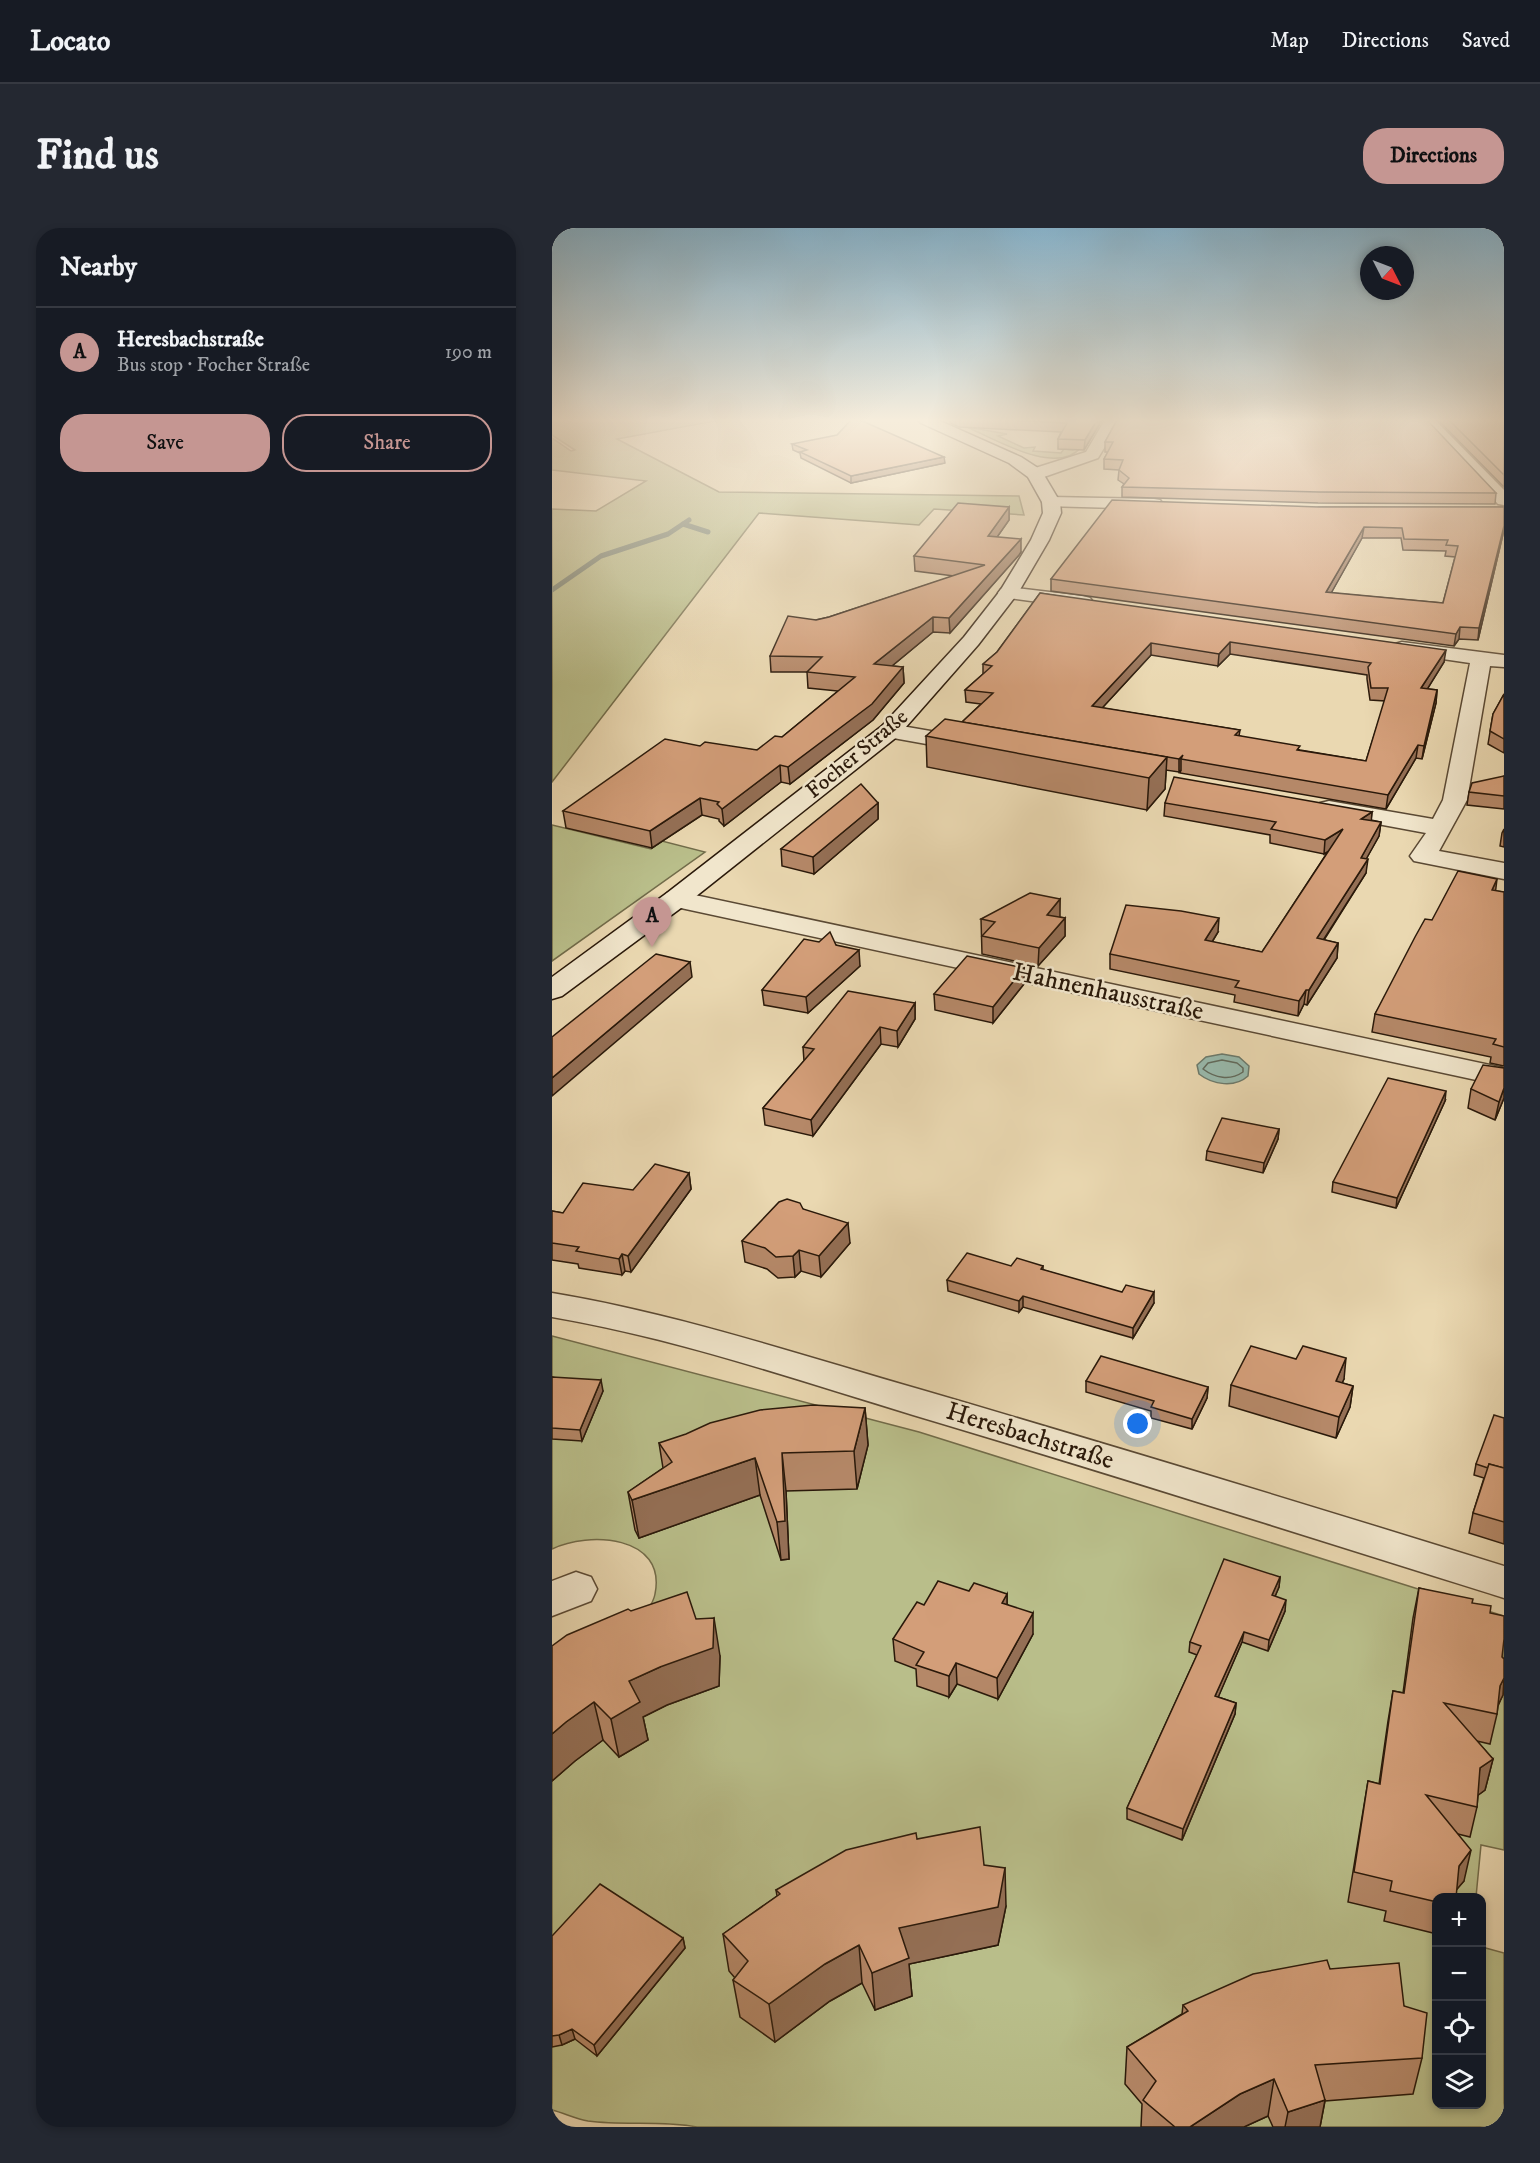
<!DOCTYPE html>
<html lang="en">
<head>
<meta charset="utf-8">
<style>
  body { margin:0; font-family:"IM FELL DW Pica",serif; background:#242831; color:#f1f3f6 }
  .controls { position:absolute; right:18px; bottom:18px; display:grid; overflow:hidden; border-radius:12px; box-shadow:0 3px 9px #0003 }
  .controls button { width:54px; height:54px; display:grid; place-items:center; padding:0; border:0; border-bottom:2px solid #363941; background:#171b24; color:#f1f3f6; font:30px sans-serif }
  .compass { position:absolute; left:808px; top:18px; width:54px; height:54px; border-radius:50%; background:#171b24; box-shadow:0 3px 9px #0003; rotate:132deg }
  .you { position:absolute; left:586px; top:1196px; width:21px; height:21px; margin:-15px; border:4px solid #fff; border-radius:50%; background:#1a73e8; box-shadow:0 0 0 9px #1a73e833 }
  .badge { display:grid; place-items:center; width:39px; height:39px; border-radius:50%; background:#c59692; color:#111; font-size:20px; font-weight:700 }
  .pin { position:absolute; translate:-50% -50px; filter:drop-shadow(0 2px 3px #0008) }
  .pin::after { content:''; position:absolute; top:32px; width:21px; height:18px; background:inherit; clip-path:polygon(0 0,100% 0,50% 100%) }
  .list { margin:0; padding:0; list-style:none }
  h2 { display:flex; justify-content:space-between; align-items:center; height:78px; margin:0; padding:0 24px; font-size:26px }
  h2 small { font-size:20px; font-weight:400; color:#9ea1a6 }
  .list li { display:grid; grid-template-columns:39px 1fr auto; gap:18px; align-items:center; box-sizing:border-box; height:90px; padding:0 24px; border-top:2px solid #363941 }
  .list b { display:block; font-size:22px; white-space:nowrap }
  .list p { margin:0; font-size:20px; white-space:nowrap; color:#9ea1a6 }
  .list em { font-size:20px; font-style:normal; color:#9ea1a6 }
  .actions { display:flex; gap:12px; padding:18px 24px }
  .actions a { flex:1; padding:14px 0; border:2px solid #c59692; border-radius:24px; text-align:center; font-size:21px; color:#c59692 }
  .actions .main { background:#c59692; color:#111 }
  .icon { flex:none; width:33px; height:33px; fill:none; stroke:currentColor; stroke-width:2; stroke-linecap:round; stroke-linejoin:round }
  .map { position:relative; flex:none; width:952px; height:1899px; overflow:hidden; border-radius:24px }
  header { display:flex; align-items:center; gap:36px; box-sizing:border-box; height:84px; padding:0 30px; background:#171b24; border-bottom:2px solid #363941 }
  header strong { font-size:28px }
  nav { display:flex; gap:33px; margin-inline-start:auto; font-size:21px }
  .intro { display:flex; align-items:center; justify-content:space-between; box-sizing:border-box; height:144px; padding:0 36px }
  h1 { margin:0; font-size:42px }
  .button { padding:15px 27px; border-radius:24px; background:#c59692; color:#111; font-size:21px; font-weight:700 }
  main { display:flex; gap:36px; padding:0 36px }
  aside { flex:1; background:#171b24; border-radius:24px; box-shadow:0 3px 9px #0003 }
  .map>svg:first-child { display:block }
  .green { fill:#b9be8a; stroke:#726c4a; stroke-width:1.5 }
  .water { fill:#98baad; stroke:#6c7a6c; stroke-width:1.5 }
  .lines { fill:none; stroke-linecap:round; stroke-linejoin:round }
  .shore { stroke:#616a5c; stroke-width:1.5 }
  .stream { stroke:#6c7a6c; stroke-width:5 }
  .minor-casing { stroke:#5a4934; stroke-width:3 }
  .secondary-casing { stroke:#2a190a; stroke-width:3 }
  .minor { fill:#f1e6cc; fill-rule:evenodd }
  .secondary { fill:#f1e6cc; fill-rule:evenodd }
  .wall { fill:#b58868; stroke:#2a190a; stroke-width:1.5; fill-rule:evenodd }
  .shaded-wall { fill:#946f55; stroke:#2a190a; stroke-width:1.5 }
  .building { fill:#d39e79; stroke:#2a190a; stroke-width:1.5; fill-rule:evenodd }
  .labels { text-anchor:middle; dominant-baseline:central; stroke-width:5; stroke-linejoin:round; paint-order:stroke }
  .far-street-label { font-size:22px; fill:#2a190a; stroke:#f1e6cc }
  .street-label { font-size:26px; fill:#2a190a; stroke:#f1e6cc }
</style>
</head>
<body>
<header>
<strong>Locato</strong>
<nav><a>Map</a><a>Directions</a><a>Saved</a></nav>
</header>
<div class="intro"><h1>Find us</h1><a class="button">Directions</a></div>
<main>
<aside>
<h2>Nearby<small></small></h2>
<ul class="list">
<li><span class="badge">A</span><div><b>Heresbachstraße</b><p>Bus stop · Focher Straße</p></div><em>190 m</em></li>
</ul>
<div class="actions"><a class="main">Save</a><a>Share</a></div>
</aside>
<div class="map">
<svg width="952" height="1899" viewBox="0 0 952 1899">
  <rect width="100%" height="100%" fill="#ead8b1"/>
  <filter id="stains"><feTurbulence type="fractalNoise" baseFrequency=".00333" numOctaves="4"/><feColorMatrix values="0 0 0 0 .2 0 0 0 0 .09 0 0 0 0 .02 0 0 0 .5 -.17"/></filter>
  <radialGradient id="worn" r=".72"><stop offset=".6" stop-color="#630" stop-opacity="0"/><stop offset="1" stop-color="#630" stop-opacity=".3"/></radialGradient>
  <g class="green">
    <path d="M0 192H168L65 211 167 264 467 268 472 287 382 281 367 297 207 285 0 554V281L44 283 94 253 0 242V210L19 223 23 222 0 207Z"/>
    <path d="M415 199 455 206 446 208 472 220 483 219 481 223 509 225 512 221 521 222 527 211 529 219C506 249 442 211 415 199Z"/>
    <path d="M0 597 99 621 110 613 153 624 0 733Z"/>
    <path d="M0 1108 367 1204 952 1388V1622L929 1617 924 1669 885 1670V1876H930V1719L952 1725V1899H145C109 1892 73 1898 36 1893 24 1891 12 1885 0 1882V1420L93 1387C97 1380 102 1373 103 1366 115 1307 36 1303 0 1321Z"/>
  </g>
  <path class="water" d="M670 826 687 829 697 838 696 848C683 860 661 857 647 846L645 837 654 829Z"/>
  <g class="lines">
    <path class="shore" d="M670 832 685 835 691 840V844C678 853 663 850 651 841L656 835Z"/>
    <g class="stream">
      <path d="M131 296 156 304"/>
      <path d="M0 362 49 328 116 306 137 292"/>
    </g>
    <g class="minor-casing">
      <g id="minor">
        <path d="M553 192H569L546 230 489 250H477L475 246 477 242 534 224Z"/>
        <path d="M867 192H883L952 262V277L946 276Z"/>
        <path d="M499 269 602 271 608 272 611 276 608 280 602 281 493 278 490 274 493 270Z"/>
        <path d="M456 359 531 368 538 370 541 374 538 378 531 380 449 369 446 365 449 361Z"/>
        <path d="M850 414 952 427V439L938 438 915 572 887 623 952 635V651L862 633 858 628 874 605 777 587 768 585 765 580 768 575 777 573 881 591 891 572 918 435 843 424 840 420 843 416Z"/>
        <path d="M338 496 419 510 427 512 430 517 427 522 419 524 330 508 327 503 330 498Z"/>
        <path d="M124 663 952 840V858L115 677 111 671 115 665Z"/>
        <path d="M0 1065C126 1086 248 1127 370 1162 565 1219 759 1278 952 1338V1370C755 1308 559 1246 361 1187 242 1151 123 1110 0 1089Z"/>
        <path d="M24 1344 39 1349 45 1361 39 1373 0 1388V1353Z"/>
      </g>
    </g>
    <g class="secondary-casing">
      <path id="secondary" d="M366 192H386L469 229 489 242 508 274 509 285 497 312 466 365 426 417 346 508 133 677 10 768 0 771V749L115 665 330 498 412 409 448 363 479 312 491 285 490 274 476 249 457 235 369 195Z"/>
    </g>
    <use href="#minor" class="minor"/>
    <use href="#secondary" class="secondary"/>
  </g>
  <g class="wall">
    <path d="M398 192H550L532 222 506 221V211L509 204 407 199 398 195Z"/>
    <path d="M565 192 944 265 943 276 766 275 570 269V259L572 256 566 252 567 242 552 241V231L556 224H553V214Z"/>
    <path d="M886 192H952V259Z"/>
    <path d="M240 216 393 235 299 255 249 230 248 225 241 222Z"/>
    <path d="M457 279V292L445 309 469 324 467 327 398 405 381 404 340 438 351 439 352 455 321 492 238 556 229 554 172 598 167 593V591L150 587 100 620 14 600 11 583 148 518 205 522 230 509 286 463 256 460 255 444H219L218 428 264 392 277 389 402 348 363 343 362 328Z"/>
    <path d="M767 279H952V302L926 412 907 411 902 418 499 363V351ZM810 310H849L851 322 894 323 893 328 903 329 891 375 779 365Z"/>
    <path d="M488 365 892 434 875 461 885 462 884 475 870 531 864 530 834 581 628 545 629 542 627 544 614 542 613 561 595 582 375 539 374 508 410 494 429 476 414 474 413 462 431 446V436L445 424ZM678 426 815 447V451L818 472 833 473 814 533 748 522 687 508 688 502 550 480 599 427 666 438Z"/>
    <path d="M952 466V525L936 516 941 486Z"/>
    <path d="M952 548V581L915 577 917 564Z"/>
    <path d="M326 575V591L262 646 230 638 229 621Z"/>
    <path d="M613 575 820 584 819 592 829 594 827 608 814 631V645L772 712 786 715 785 730 755 777 752 776 746 788 682 774 683 767 558 741V726L666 704 660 714 710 724 777 622 772 626 718 615V607L612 588Z"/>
    <path d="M952 601V619L948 618 950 605Z"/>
    <path d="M943 663 952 664V838L938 835 939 829 820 804 823 786 880 692Z"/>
    <path d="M508 671 507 689 513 690V708L486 738 430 726 429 691Z"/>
    <path d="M267 714 284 717 308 738 256 785 212 777 210 762Z"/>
    <path d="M472 740V756L441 795 383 782 382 766Z"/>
    <path d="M363 775V791L346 819 329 816 261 908 213 897 211 880 252 833 251 819Z"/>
    <path d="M952 840V870L943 892 916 880 919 861Z"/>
    <path d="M893 873 844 980 780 964 781 954Z"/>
    <path d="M727 901 726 911 711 945 654 932 655 923Z"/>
    <path d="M137 945 139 961 79 1044 73 1043 70 1047 27 1040 26 1036 0 1032V983L11 985Z"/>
    <path d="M251 981 298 1015 269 1049 249 1043 243 1049 226 1050 215 1041 193 1034 190 1013Z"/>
    <path d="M459 1038H491V1042L602 1075 581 1110 471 1079 467 1084 396 1063 395 1052Z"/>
    <path d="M0 1149 51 1163 30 1213 0 1211Z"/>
    <path d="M792 1151 790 1155 801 1158 798 1179 784 1210 677 1178 679 1157Z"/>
    <path d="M534 1153 656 1159 655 1170 640 1201 599 1190V1183L534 1164Z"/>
    <path d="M313 1180 316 1217 305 1261 234 1263 237 1331 229 1332 208 1267 87 1310 83 1302 76 1264 111 1240 107 1215Z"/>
    <path d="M952 1190V1316L917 1305 921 1285 932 1250 922 1247 924 1236Z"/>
    <path d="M728 1349 727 1359 723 1368 733 1383 716 1423 690 1414 666 1469 684 1475 683 1486 630 1612 575 1591V1580L645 1427 637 1424 638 1414Z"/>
    <path d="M867 1360 920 1375 938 1385 950 1429 952 1431V1464L946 1478 945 1486 938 1516 925 1513 941 1531 933 1562 926 1567 925 1579 918 1609 906 1606 912 1653 904 1662 885 1670V1706L832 1693 834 1683 796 1674 816 1553 827 1556 836 1493 841 1463 851 1465 861 1390Z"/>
    <path d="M417 1363 455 1366V1376L481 1406 446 1471 405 1456 397 1469 365 1458 364 1441 343 1433 341 1411 372 1377Z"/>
    <path d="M79 1383 144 1391 168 1428 167 1458 115 1477 91 1489 96 1512 67 1529 51 1512 23 1533 0 1553Z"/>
    <path d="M365 1611 432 1637 454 1678 446 1717 357 1736 360 1768 323 1782 310 1755 278 1773 223 1814 188 1789 181 1752 183 1750 177 1743 171 1706 225 1668 224 1662Z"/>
    <path d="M0 1708 131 1710 133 1720 45 1828 23 1811 10 1817 0 1819Z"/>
    <path d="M778 1741 852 1778 870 1830 861 1866 773 1873 768 1899H721L716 1888 692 1899H589L590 1876 573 1856 575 1819 630 1786 631 1777Z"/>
  </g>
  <g class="shaded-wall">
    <path d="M545 192H550L532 222 533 212Z"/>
    <path d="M392 229 393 235 299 255V248Z"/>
    <path d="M457 279V292L436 322V308Z"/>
    <path d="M952 298V302L926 412 927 400Z"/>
    <path d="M812 299 810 310 773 376 774 364Z"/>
    <path d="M469 311V324L467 327 398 405 397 390Z"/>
    <path d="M381 389V404L323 452 322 436Z"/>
    <path d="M908 399 907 411 902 418 904 406Z"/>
    <path d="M678 414V426L666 438 667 426Z"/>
    <path d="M599 415V427L540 491V478Z"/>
    <path d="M894 422 892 434 868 473 869 460Z"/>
    <path d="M351 439 352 455 321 492 238 556 236 539Z"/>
    <path d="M885 462 884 475 870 531 872 518Z"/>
    <path d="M866 517 864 530 834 581 836 567Z"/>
    <path d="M631 527 629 531V542L627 544V531Z"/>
    <path d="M615 529 613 561 595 582 597 550Z"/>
    <path d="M228 537 229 554 172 598 170 581Z"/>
    <path d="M148 570 150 587 100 620 98 603Z"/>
    <path d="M326 575V591L262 646 261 629Z"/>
    <path d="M820 584 819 597 809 591Z"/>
    <path d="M829 594 827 608 807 644 809 630Z"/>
    <path d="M791 601 790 615 772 626 773 612Z"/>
    <path d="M816 631 814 645 763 725 765 710Z"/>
    <path d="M945 651 943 668 940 662Z"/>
    <path d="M508 671V689L495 704V687Z"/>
    <path d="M513 690V708L486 738 487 720Z"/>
    <path d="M667 690 666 704 652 727 653 712Z"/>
    <path d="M786 715 785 730 755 777 757 762Z"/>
    <path d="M307 722 308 738 256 785 254 769Z"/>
    <path d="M138 734 140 749 0 868V850Z"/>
    <path d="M472 740V756L441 795V779Z"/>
    <path d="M754 762 752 776 746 788 747 773Z"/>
    <path d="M363 775V791L346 819 345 803Z"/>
    <path d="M328 799 329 816 261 908 259 892Z"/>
    <path d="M952 860V870L943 892 947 874Z"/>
    <path d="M894 863 893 873 844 980 845 970Z"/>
    <path d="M727 901 726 911 711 945 712 935Z"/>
    <path d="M137 945 139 961 79 1044 76 1028Z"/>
    <path d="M296 995 298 1015 269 1049 267 1028Z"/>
    <path d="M247 1022 249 1043 243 1049 241 1028Z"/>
    <path d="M70 1026 73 1043 70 1047 67 1031Z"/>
    <path d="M602 1064V1075L581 1110V1100Z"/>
    <path d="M471 1068V1079L467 1084V1073Z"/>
    <path d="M794 1130 792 1151 781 1174 784 1153Z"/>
    <path d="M49 1152 51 1163 30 1213 28 1202Z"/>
    <path d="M801 1158 798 1179 784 1210 787 1189Z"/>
    <path d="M656 1159 655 1170 640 1201V1191Z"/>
    <path d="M313 1180 316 1217 305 1261 302 1223Z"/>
    <path d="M230 1225 234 1263 237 1331 229 1332 225 1294Z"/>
    <path d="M203 1230 208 1267 87 1310 80 1272Z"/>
    <path d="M728 1349 727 1359 719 1378 720 1367Z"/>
    <path d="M455 1366V1387L450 1375Z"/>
    <path d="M734 1372 733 1383 716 1423 717 1412Z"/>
    <path d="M481 1385V1406L446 1471 445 1450Z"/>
    <path d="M162 1390 168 1428 167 1458 115 1477 91 1489 96 1512 67 1529 59 1491 77 1453 108 1439Z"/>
    <path d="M692 1404 690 1414 662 1479 663 1468Z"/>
    <path d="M404 1435 405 1456 397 1469V1448Z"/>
    <path d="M952 1450 951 1467 942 1485 948 1458Z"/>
    <path d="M42 1474 51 1512 23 1533 0 1553V1506L14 1494Z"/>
    <path d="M684 1475 683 1486 630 1612 631 1601Z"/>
    <path d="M941 1531 933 1562 921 1571 928 1540Z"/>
    <path d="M919 1622 912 1653 899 1668 907 1638Z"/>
    <path d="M453 1640 454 1678 446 1717 357 1736 360 1768 323 1782 320 1745 347 1700Z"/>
    <path d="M131 1710 133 1720 45 1828 42 1817Z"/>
    <path d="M307 1717 310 1755 278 1773 223 1814 217 1776 273 1736Z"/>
    <path d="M20 1801 23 1811 10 1817 7 1807Z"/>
    <path d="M722 1851 716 1888 692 1899H638L688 1866Z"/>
    <path d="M773 1872 768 1899H733L736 1884Z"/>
  </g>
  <g class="building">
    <path d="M299 192H308L392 229 299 248 248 224 255 222 240 216 285 207Z"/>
    <path d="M454 192H545L533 212 506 211 515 195Z"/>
    <path d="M565 192H875L944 265 767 264 570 259 577 250 567 242 571 232 552 231 561 214H553Z"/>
    <path d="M897 192H952V247Z"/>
    <path d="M560 272 767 279H952V298L927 400 908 399 904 406 499 351ZM812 299 850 300 852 311 896 312 894 317 906 318 891 375 774 364Z"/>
    <path d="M406 275 457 279 436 308 469 311 397 390 381 389 322 436 351 439 320 476 236 539 228 537 170 581 165 576 167 574 148 570 98 603 11 583 113 511 148 518 153 514 205 522 223 508 230 509 303 449 255 444 270 429 218 428 236 388 264 392 277 389 433 337 362 328Z"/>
    <path d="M488 365 894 422 869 460 885 462 872 518 866 517 836 567 629 531 631 527 627 531 410 494 441 465 413 462 440 438 431 436 445 424ZM678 414 819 435 816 439 819 460H836L814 533 745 522 748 518 683 507 688 502 540 478 599 415 667 426Z"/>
    <path d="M952 466V511L938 503 941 486Z"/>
    <path d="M393 491 615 529 597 550 374 508Z"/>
    <path d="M952 548V568L917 564 920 555Z"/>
    <path d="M622 549 820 584 809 591 829 594 809 630 816 631 765 710 786 715 757 762H754L747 773 683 759 687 753 558 726 574 677 629 683 667 690 653 712 710 724 791 601 773 612 719 601 724 594 613 575Z"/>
    <path d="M309 556 326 575 261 629 229 621Z"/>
    <path d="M906 643 945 651 940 662 952 664V819L941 816 944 811 823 786 863 709 873 691 880 692Z"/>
    <path d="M478 665 508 671 495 687 513 690 487 720 430 708 443 694 429 691Z"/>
    <path d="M278 704 284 717 307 722 254 769 210 762 252 711 267 714Z"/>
    <path d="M104 726 138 734 0 850V809Z"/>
    <path d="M415 728 472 740 441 779 382 766Z"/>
    <path d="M296 763 363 775 345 803 328 799 259 892 211 880 262 821 251 819Z"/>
    <path d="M931 837 952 840V860L947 874 919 861Z"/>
    <path d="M836 850 894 863 845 970 781 954Z"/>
    <path d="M670 890 727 901 712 935 655 923Z"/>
    <path d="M103 936 137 945 76 1028 70 1026 67 1031 24 1023 27 1019 0 1015V983L11 985 31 955 81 962Z"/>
    <path d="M235 971 248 975 251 981 296 995 267 1028 247 1022 241 1028 224 1029 213 1020 190 1013 227 974Z"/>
    <path d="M415 1025 459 1038 465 1030 491 1038 489 1041 570 1064 574 1057 602 1064 581 1100 471 1068 467 1073 395 1052Z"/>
    <path d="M699 1118 744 1131 751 1118 794 1130 784 1153 801 1158 787 1189 679 1157Z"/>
    <path d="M549 1128 656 1159 640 1191 599 1179 602 1173 534 1153Z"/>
    <path d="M0 1149 49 1152 28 1202 0 1200Z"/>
    <path d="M261 1177 313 1180 302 1223 230 1225 233 1293 225 1294 203 1230 80 1272 76 1264 120 1234 107 1215 134 1206 158 1195 208 1182Z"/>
    <path d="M942 1187 952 1190V1240L937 1236 936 1240 924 1236Z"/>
    <path d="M937 1236 952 1240V1294L921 1285Z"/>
    <path d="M672 1331 728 1349 720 1367 734 1372 717 1412 692 1404 663 1468 684 1475 631 1601 575 1580 649 1418 638 1414Z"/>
    <path d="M386 1353 417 1363 422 1355 455 1366 450 1375 481 1385 445 1450 404 1435 397 1448 364 1437 372 1424 341 1411 365 1374 372 1377Z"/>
    <path d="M867 1360 921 1371 920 1375 939 1378 938 1385 952 1388V1411L950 1429 952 1431V1450L948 1458 945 1486 892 1475 941 1531 928 1540 925 1579 874 1567 919 1622 907 1638 904 1670H885V1674L838 1663 840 1653 802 1644 816 1553 828 1556 841 1463 852 1465Z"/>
    <path d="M135 1364 144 1391 162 1390 161 1420 108 1439 77 1453 88 1474 59 1491 42 1474 14 1494 0 1506V1418L15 1407 76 1381 79 1383Z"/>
    <path d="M428 1599 432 1637 453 1640 446 1679 347 1700 357 1730 320 1745 307 1717 273 1736 217 1776 181 1752 196 1733 171 1706 228 1666 224 1662 294 1622 364 1605 365 1611Z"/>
    <path d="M48 1656 131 1710 42 1817 20 1801 7 1807 0 1808V1708Z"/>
    <path d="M775 1732 778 1741 847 1735 852 1778 875 1785 870 1830 763 1837 773 1872 736 1884 722 1851 688 1866 638 1899H623L591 1872 604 1853 575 1819 636 1783 631 1777 701 1746Z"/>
  </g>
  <linearGradient id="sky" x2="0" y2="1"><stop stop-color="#88b6d0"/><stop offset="0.42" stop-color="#f6eddc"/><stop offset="1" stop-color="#f6eddc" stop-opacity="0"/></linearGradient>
  <rect width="952" height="458" fill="url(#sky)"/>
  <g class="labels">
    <g class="far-street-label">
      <text transform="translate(305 526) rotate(-40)">Focher Straße</text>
    </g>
    <g class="street-label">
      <text transform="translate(556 764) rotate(12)">Hahnenhausstraße</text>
      <text transform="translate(478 1208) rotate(17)">Heresbachstraße</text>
    </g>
  </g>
  <rect width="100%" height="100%" filter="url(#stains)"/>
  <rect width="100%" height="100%" fill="url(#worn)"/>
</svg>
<div class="controls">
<button>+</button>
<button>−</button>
<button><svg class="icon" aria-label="locate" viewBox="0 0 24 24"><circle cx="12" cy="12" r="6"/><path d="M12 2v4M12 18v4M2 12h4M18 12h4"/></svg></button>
<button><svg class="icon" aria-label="layers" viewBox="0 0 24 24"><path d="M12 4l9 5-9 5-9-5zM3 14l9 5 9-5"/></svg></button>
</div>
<svg class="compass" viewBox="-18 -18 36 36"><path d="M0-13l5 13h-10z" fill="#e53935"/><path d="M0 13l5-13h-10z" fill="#9ea1a6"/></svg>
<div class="you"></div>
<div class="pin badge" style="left:100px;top:719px">A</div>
</div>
</main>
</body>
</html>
